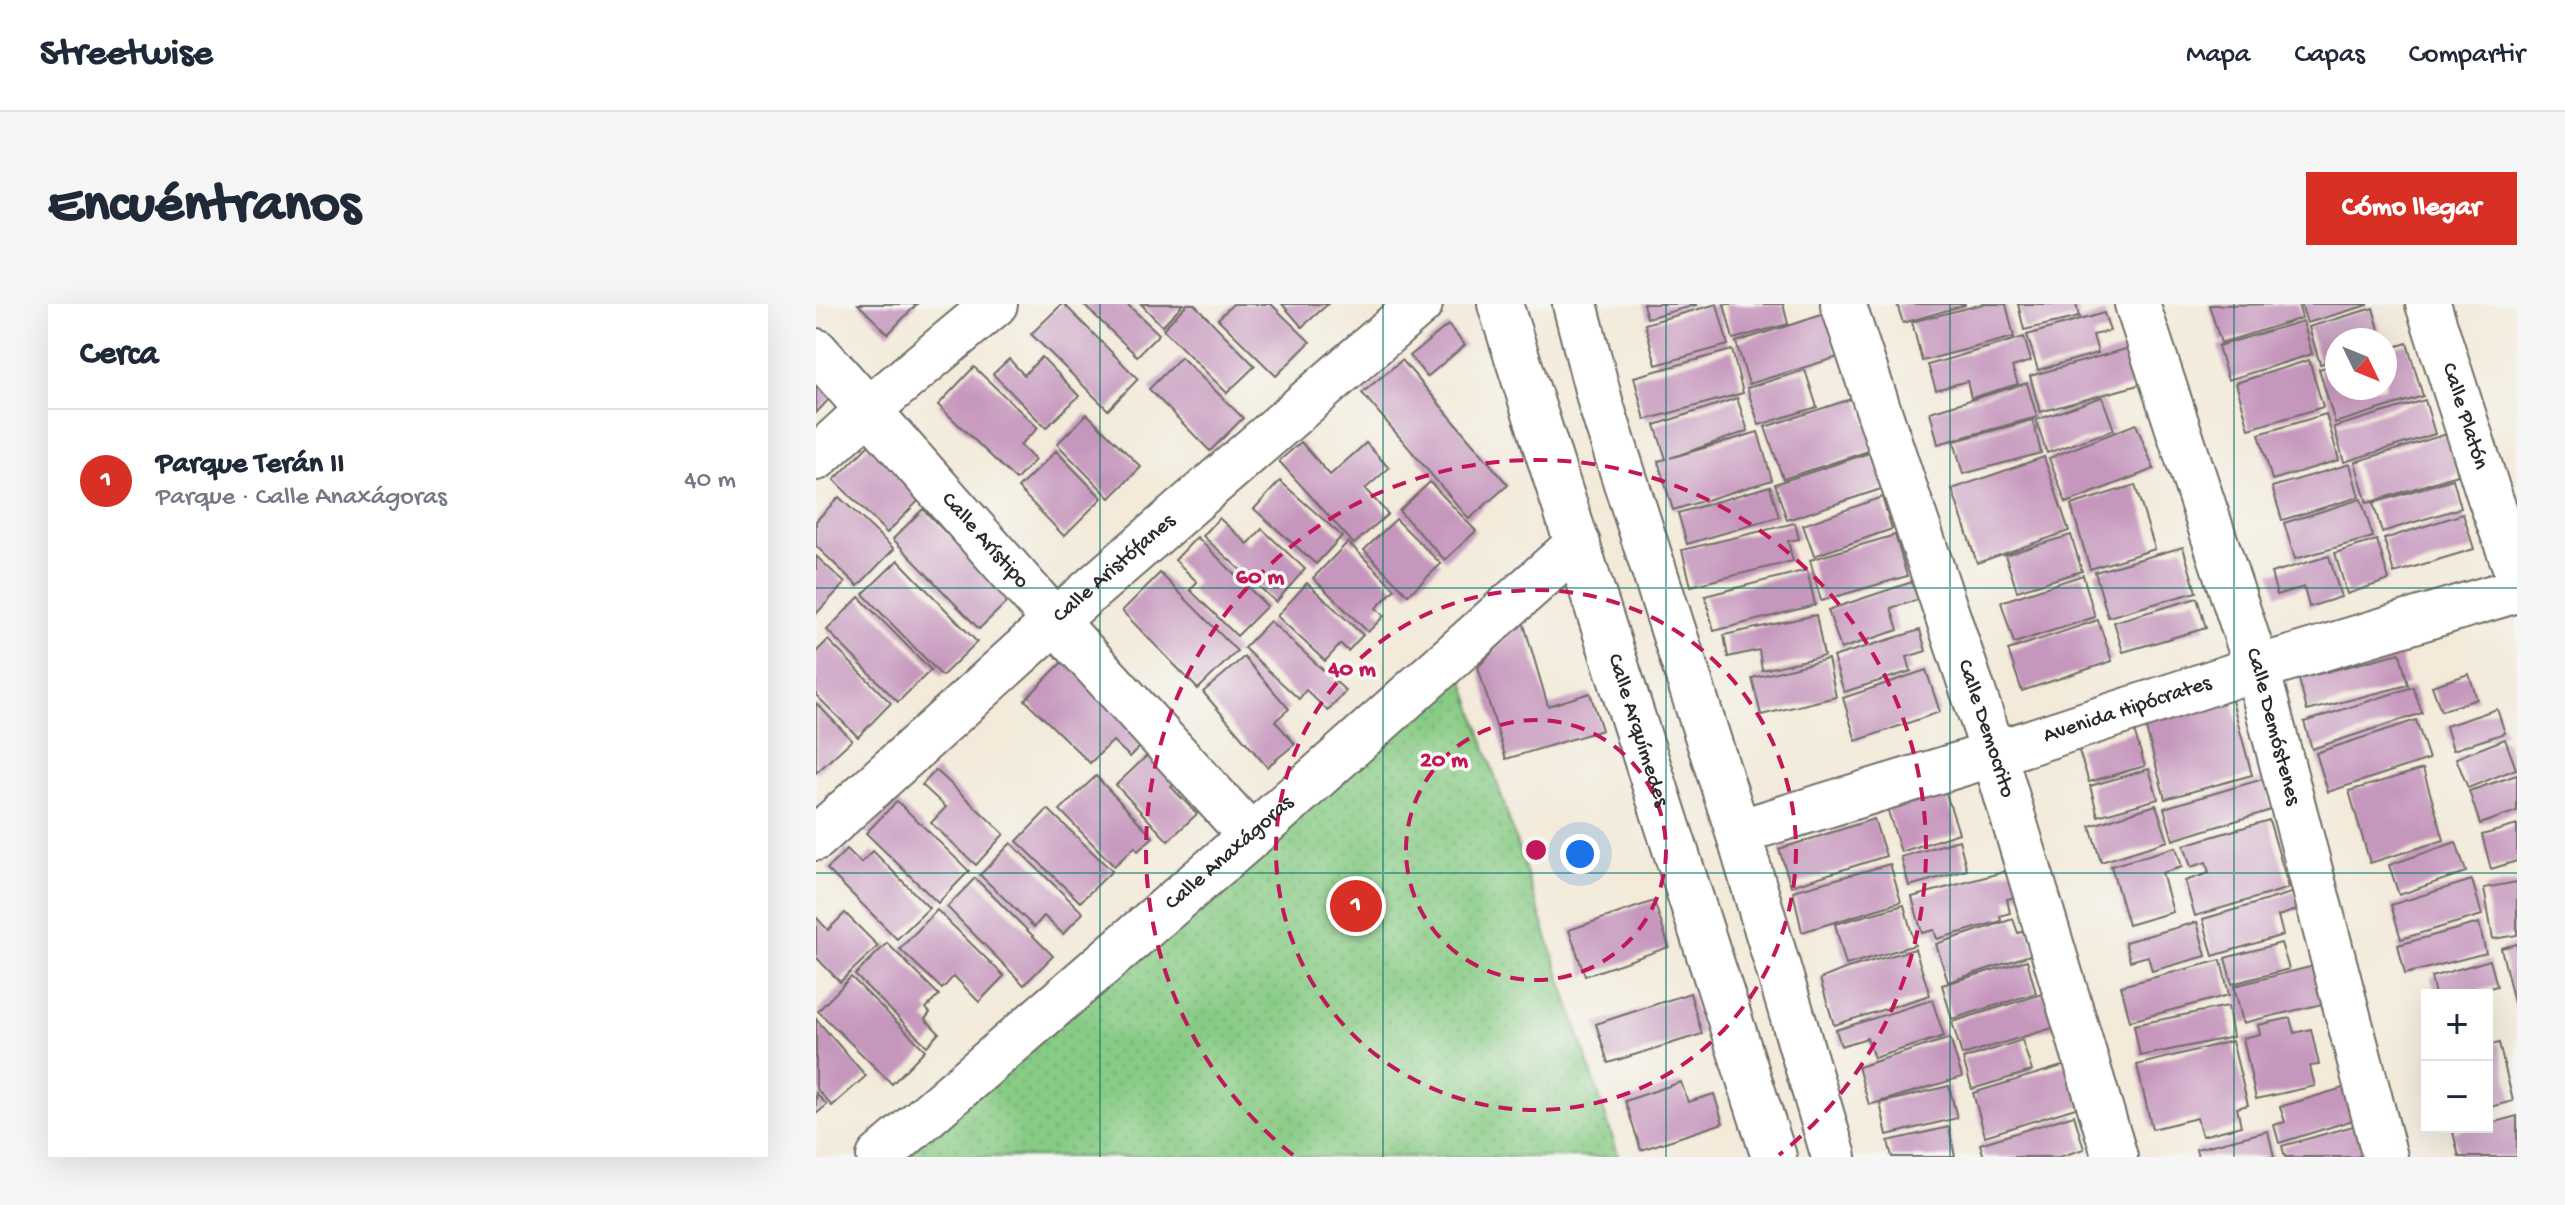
<!DOCTYPE html>
<html lang="es">
<head>
<meta charset="utf-8">
<style>
  body { margin:0; font-family:"Gochi Hand",sans-serif; background:#f6f6f7; color:#1f2937 }
  .controls { position:absolute; right:24px; bottom:24px; display:grid; overflow:hidden; border-radius:0px; box-shadow:0 8px 32px #0002 }
  .controls button { width:72px; height:72px; display:grid; place-items:center; padding:0; border:0; border-bottom:2px solid #e0e1e3; background:#fff; color:#1f2937; font:40px sans-serif }
  .compass { position:absolute; left:1509px; top:24px; width:72px; height:72px; border-radius:50%; background:#fff; box-shadow:0 8px 32px #0002; rotate:133deg }
  .you { position:absolute; left:764px; top:550px; width:28px; height:28px; margin:-20px; border:6px solid #fff; border-radius:50%; background:#1a73e8; box-shadow:0 0 0 12px #1a73e833 }
  .badge { display:grid; place-items:center; width:52px; height:52px; border-radius:50%; background:#d93025; color:#fff; font-size:26px; font-weight:700 }
  .pin { position:absolute; translate:-50% -50%; border:4px solid #fff; box-shadow:0 2px 8px #0006 }
  .list { margin:0; padding:0; list-style:none }
  h2 { display:flex; justify-content:space-between; align-items:center; height:104px; margin:0; padding:0 32px; font-size:34px }
  h2 small { font-size:26px; font-weight:400; color:#747a83 }
  .list li { display:grid; grid-template-columns:52px 1fr auto; gap:24px; align-items:center; box-sizing:border-box; height:144px; padding:0 32px; border-top:2px solid #e0e1e3 }
  .list b { display:block; font-size:30px; white-space:nowrap }
  .list p { margin:0; font-size:26px; white-space:nowrap; color:#747a83 }
  .list em { font-size:26px; font-style:normal; color:#747a83 }
  .map { position:relative; flex:none; width:1701px; height:853px; overflow:hidden; border-radius:0px }
  header { display:flex; align-items:center; gap:48px; box-sizing:border-box; height:112px; padding:0 40px; background:#fff; border-bottom:2px solid #e0e1e3 }
  header strong { font-size:38px }
  nav { display:flex; gap:44px; margin-inline-start:auto; font-size:28px }
  .intro { display:flex; align-items:center; justify-content:space-between; box-sizing:border-box; height:192px; padding:0 48px }
  h1 { margin:0; font-size:56px }
  .button { padding:20px 36px; border-radius:0px; background:#d93025; color:#fff; font-size:28px; font-weight:700 }
  main { display:flex; gap:48px; padding:0 48px }
  aside { flex:1; background:#fff; border-radius:0px; box-shadow:0 8px 32px #0002 }
  .map>svg:first-child { display:block }
  .park { fill:url(#park-dots); stroke:#597b58; stroke-width:2 }
  .building { fill:#c697bd }
  .lines { fill:none; stroke-linecap:round; stroke-linejoin:round }
  .street-casing { stroke:#716e68; stroke-width:48 }
  .street { stroke:#fff; stroke-width:44 }
  .grid { fill:none; stroke:#0f766e; stroke-width:2; stroke-opacity:0.55 }
  .ring { fill:none; stroke:#c2185b; stroke-width:4; stroke-dasharray:14 10 }
  .labels { text-anchor:middle; dominant-baseline:central; stroke-width:7; stroke-linejoin:round; paint-order:stroke }
  .street-label { font-size:22px; fill:#2b2b2b; stroke:#f6f6f2 }
  .centre { fill:#c2185b; stroke:#f6f6f2; stroke-width:4 }
  .ring-label { font-size:24px; text-anchor:middle; font-weight:bold; fill:#c2185b; stroke:#f6f6f2; stroke-width:7; stroke-linejoin:round; paint-order:stroke }
</style>
</head>
<body>
<header>
<strong>Streetwise</strong>
<nav><a>Mapa</a><a>Capas</a><a>Compartir</a></nav>
</header>
<div class="intro"><h1>Encuéntranos</h1><a class="button">Cómo llegar</a></div>
<main>
<aside>
<h2>Cerca<small></small></h2>
<ul class="list">
<li><span class="badge">1</span><div><b>Parque Terán II</b><p>Parque · Calle Anaxágoras</p></div><em>40 m</em></li>
</ul>
</aside>
<div class="map">
<svg width="1701" height="853" viewBox="0 0 1701 853">
  <defs>
    <pattern id="park-dots" width="8" height="8" patternUnits="userSpaceOnUse" patternTransform="scale(2)"><rect width="8" height="8" fill="#87cb84"/><path d="M2 2h.1M6 6h.1" fill="none" stroke="#75ae72" stroke-width="1.8" stroke-linecap="round"/></pattern>
  </defs>
  <rect width="100%" height="100%" fill="#f6f6f2"/>
  <filter id="ink" filterUnits="userSpaceOnUse"><feTurbulence type="fractalNoise" baseFrequency=".0125" numOctaves="2"/><feDisplacementMap in="SourceGraphic" scale="16" xChannelSelector="R" yChannelSelector="G"/><feConvolveMatrix kernelMatrix="1 2 1 2 8 2 1 2 1" color-interpolation-filters="sRGB"/></filter>
  <filter id="wash" filterUnits="userSpaceOnUse"><feTurbulence type="fractalNoise" baseFrequency=".006" numOctaves="4" result="noise"/><feDisplacementMap in="SourceGraphic" scale="32" xChannelSelector="R" yChannelSelector="G"/><feGaussianBlur stdDeviation="1.8" result="paint"/><feColorMatrix in="noise" values="0 0 0 0 0 0 0 0 0 0 0 0 0 0 0 0 0 1.4 0 .05"/><feComposite in="paint" operator="in"/></filter>
  <g filter="url(#wash)">
    <rect width="100%" height="100%" fill="#f3ead9"/>
    <path class="park" d="M639 350 803 853H79Z"/>
    <g id="blocks">
      <g class="building">
        <path d="M42 0H101L72 30Z"/>
        <path d="M246 0H248L322 75 292 106 215 30Z"/>
        <path d="M267 0H311L343 30 321 52Z"/>
        <path d="M325 0H367L346 22Z"/>
        <path d="M371 0H378L439 62 411 89 347 25Z"/>
        <path d="M417 0H455L494 38 460 72 402 15Z"/>
        <path d="M466 0H512L486 23Z"/>
        <path d="M827 0H880V1L831 14Z"/>
        <path d="M901 0 912 41 840 61 829 20Z"/>
        <path d="M908 0H967L972 20 917 35Z"/>
        <path d="M1081 0H1149V1L1087 19Z"/>
        <path d="M1167 0H1190L1198 33 1106 57 1096 18Z"/>
        <path d="M1202 0H1260L1263 13 1208 26Z"/>
        <path d="M1482 0 1486 14 1405 39 1393 1Z"/>
        <path d="M1485 0H1552V1L1491 19Z"/>
        <path d="M1557 4 1566 36H1521V55L1504 60 1493 23Z"/>
        <path d="M1288 9 1294 27 1277 31 1282 49 1222 66 1211 31Z"/>
        <path d="M1009 10 1022 53 933 80 920 38Z"/>
        <path d="M1487 17 1496 50 1412 76 1402 42Z"/>
        <path d="M632 21 649 41 611 73 594 52Z"/>
        <path d="M1208 33 1215 57 1196 63 1202 80 1155 94 1151 77 1120 86 1112 61Z"/>
        <path d="M1591 39 1607 92 1519 119 1503 65 1521 60V84H1569V46Z"/>
        <path d="M1317 43 1326 80 1224 108 1214 72Z"/>
        <path d="M916 46 927 89 829 116 818 73Z"/>
        <path d="M226 53 263 92 230 124 177 70 193 55 208 71Z"/>
        <path d="M365 53 427 114 394 147 333 85Z"/>
        <path d="M586 56 692 181 653 215 546 89Z"/>
        <path d="M1493 56 1507 103 1433 125 1420 79Z"/>
        <path d="M158 63 222 124 204 141 219 156 200 176 122 101Z"/>
        <path d="M989 66 1001 103 943 121 931 84Z"/>
        <path d="M0 74 17 91 0 109Z"/>
        <path d="M1211 79 1221 113 1122 140 1114 108Z"/>
        <path d="M1041 93 1059 145 967 175 949 123Z"/>
        <path d="M1286 93 1298 126 1231 149 1220 116Z"/>
        <path d="M921 94 932 127 854 154 942 128 956 176 857 206 842 157 850 155 839 121Z"/>
        <path d="M1609 96 1619 130 1528 158 1518 123Z"/>
        <path d="M271 110 325 163 294 194 241 140Z"/>
        <path d="M1510 110 1523 156 1456 176 1443 130Z"/>
        <path d="M1217 116 1225 149 1147 170 1138 137Z"/>
        <path d="M1320 120 1338 165 1250 199 1233 154Z"/>
        <path d="M1631 130 1642 171 1551 199 1539 158Z"/>
        <path d="M485 138 514 171 550 139 573 164 549 185 572 210 538 240 463 157Z"/>
        <path d="M53 141 105 194 71 229 18 176Z"/>
        <path d="M240 147 286 194 248 232 202 184Z"/>
        <path d="M1056 148 1068 184 971 216 959 180Z"/>
        <path d="M1228 153 1253 227 1161 259 1136 185Z"/>
        <path d="M1534 160 1543 193 1466 216 1456 183Z"/>
        <path d="M1637 175 1645 204 1566 228 1557 199Z"/>
        <path d="M464 177 526 232 500 260 438 205Z"/>
        <path d="M614 178 660 227 629 256 583 207Z"/>
        <path d="M1319 181 1339 245 1274 265 1255 201Z"/>
        <path d="M954 182 963 213 871 240 862 209Z"/>
        <path d="M23 193 78 245 42 282 0 242V217Z"/>
        <path d="M1066 193 1076 225 998 252 987 221Z"/>
        <path d="M1545 195 1557 233 1479 255 1468 219Z"/>
        <path d="M107 205 194 295 163 325 77 235Z"/>
        <path d="M1647 210 1658 245 1578 269 1568 235Z"/>
        <path d="M403 214 432 240 446 225 489 265 460 298 387 232Z"/>
        <path d="M580 215 625 260 592 291 548 246Z"/>
        <path d="M979 219 983 235 972 237 977 257 875 282 866 246Z"/>
        <path d="M1079 231 1091 272 1005 297 994 256Z"/>
        <path d="M1255 231 1266 267 1201 287 1189 251Z"/>
        <path d="M381 233 451 302 421 332 374 286 381 278 359 256Z"/>
        <path d="M1561 236 1573 276 1531 290 1519 249Z"/>
        <path d="M532 238 579 285 560 304 568 312 552 328 497 274Z"/>
        <path d="M1367 243 1380 288 1292 313 1279 268Z"/>
        <path d="M0 252 29 279 0 310Z"/>
        <path d="M1513 252 1525 293 1493 303 1488 283 1461 291 1455 269Z"/>
        <path d="M82 256 161 338 126 372 47 290Z"/>
        <path d="M991 266 999 301 898 327 889 292Z"/>
        <path d="M344 269 421 347 382 385 306 307Z"/>
        <path d="M1267 271 1279 313 1198 339 1185 298Z"/>
        <path d="M1096 278 1102 296 1075 304 1082 326 1025 345 1012 306Z"/>
        <path d="M491 279 547 331 532 347 525 340 509 357 461 312Z"/>
        <path d="M43 293 115 366 82 398 11 326Z"/>
        <path d="M1381 294 1390 324 1307 348 1298 318Z"/>
        <path d="M1000 311 1008 352 946 366 943 346 912 353 908 331Z"/>
        <path d="M1282 316 1296 357 1206 387 1192 346Z"/>
        <path d="M454 317 530 387 512 407 490 386 483 395 428 344Z"/>
        <path d="M707 317 732 402 774 389 786 426 690 455 662 363Z"/>
        <path d="M1104 326 1110 347 1091 353 1095 367 1028 388 1017 353Z"/>
        <path d="M12 336 75 399 42 433 0 391V348Z"/>
        <path d="M1584 349 1592 381 1491 407 1483 375Z"/>
        <path d="M428 353 473 405 459 417 479 440 451 463 387 388Z"/>
        <path d="M1012 355 1020 393 945 411 936 374Z"/>
        <path d="M248 356 330 437 314 453 297 437 274 459 209 396Z"/>
        <path d="M1110 366 1124 408 1040 437 1027 394Z"/>
        <path d="M1653 370 1661 395 1625 407 1616 382Z"/>
        <path d="M1597 383 1606 409 1496 445 1488 418Z"/>
        <path d="M1415 393 1436 471 1349 495 1328 417Z"/>
        <path d="M0 399 36 436 0 469Z"/>
        <path d="M1681 405 1689 429 1637 446 1630 422Z"/>
        <path d="M1600 416 1613 455 1512 488 1500 449Z"/>
        <path d="M1318 427 1329 462 1273 478 1262 444Z"/>
        <path d="M1689 435 1700 465 1652 484 1640 454Z"/>
        <path d="M338 445 365 474 355 483 381 510 352 537 300 481Z"/>
        <path d="M1333 465 1342 495 1282 512 1274 482Z"/>
        <path d="M1607 465 1628 536 1554 559 1533 487Z"/>
        <path d="M120 466 188 530 160 561 115 519 130 503 106 481Z"/>
        <path d="M1701 471V507L1664 520 1653 487Z"/>
        <path d="M280 472 337 533 322 547 319 543 298 562 244 506Z"/>
        <path d="M1447 475 1455 506 1357 536 1348 504Z"/>
        <path d="M1129 486 1143 529 1085 548 1071 504Z"/>
        <path d="M81 497 153 567 122 599 50 529Z"/>
        <path d="M1340 501 1352 537 1285 558 1274 522Z"/>
        <path d="M232 505 296 567 264 598 201 537Z"/>
        <path d="M1058 515 1070 552 975 582 963 545Z"/>
        <path d="M1453 516 1473 584 1379 612 1369 577 1393 569 1390 558 1375 563 1368 541Z"/>
        <path d="M1701 521V557L1675 565 1666 531Z"/>
        <path d="M1143 536 1151 566 1093 582 1085 553Z"/>
        <path d="M1640 538 1650 568 1583 591 1573 561Z"/>
        <path d="M195 539 267 609 247 630 228 612 218 623 164 571Z"/>
        <path d="M1360 543 1366 563 1346 569 1357 608 1312 621 1295 562Z"/>
        <path d="M31 545 45 559 57 547 113 604 81 635 11 565Z"/>
        <path d="M1074 560 1085 598 986 628 977 587Z"/>
        <path d="M1202 564 1209 591 1191 595 1194 609 1184 612 1185 617 1121 635 1118 626 1106 629 1096 593Z"/>
        <path d="M159 574 237 652 208 681 131 603Z"/>
        <path d="M1656 576 1666 611 1585 635 1575 601Z"/>
        <path d="M1701 578V631L1677 635 1668 584Z"/>
        <path d="M1479 588 1484 605 1462 612 1467 631 1397 652 1387 615Z"/>
        <path d="M838 597 853 643 769 672 753 626Z"/>
        <path d="M1088 601 1099 641 1030 661 1019 620Z"/>
        <path d="M121 606 188 672 163 698 138 672 126 685 84 645Z"/>
        <path d="M29 609 62 642 24 678 0 653V613L12 626Z"/>
        <path d="M1197 615 1202 629 1212 626 1220 649 1132 678 1120 640Z"/>
        <path d="M1381 618 1390 652 1336 667 1332 652 1314 657 1309 638Z"/>
        <path d="M1663 619 1670 649 1589 670 1582 641Z"/>
        <path d="M71 639 123 691 110 704 114 709 109 715 123 729 111 742 39 671Z"/>
        <path d="M1465 639 1473 665 1416 680 1409 654Z"/>
        <path d="M1701 640V706L1700 707 1685 644Z"/>
        <path d="M1099 645 1114 691 1018 721 1004 675 1031 664Z"/>
        <path d="M1211 656 1220 689 1136 715 1126 681Z"/>
        <path d="M1405 656 1413 691 1314 717 1305 682Z"/>
        <path d="M1674 656 1681 682 1647 691H1619L1615 673Z"/>
        <path d="M1498 662 1506 700 1427 719 1418 682Z"/>
        <path d="M35 673 109 746 76 780 2 707Z"/>
        <path d="M874 689 886 730 792 759 780 720Z"/>
        <path d="M1229 689 1240 723 1146 751 1136 718Z"/>
        <path d="M1116 696 1128 732 1058 754 1051 734 1025 742 1020 726Z"/>
        <path d="M1412 702 1417 733 1324 752 1318 721Z"/>
        <path d="M1474 714 1478 729 1495 725 1503 761 1494 762 1499 782 1440 795 1427 734 1444 730 1442 721Z"/>
        <path d="M0 715 50 772 16 802 0 784Z"/>
        <path d="M1134 734 1146 773 1053 801 1042 763Z"/>
        <path d="M1206 736 1216 767 1156 785 1147 755Z"/>
        <path d="M1416 737 1432 801 1421 804 1425 822 1386 832 1381 814 1336 825 1321 761Z"/>
        <path d="M1683 739 1697 797 1671 804V742Z"/>
        <path d="M1256 759 1269 801 1169 832 1157 789Z"/>
        <path d="M865 778 872 798 898 790 907 819 825 846 809 797Z"/>
        <path d="M1540 780 1550 812 1463 839 1458 821 1469 818 1464 803Z"/>
        <path d="M1133 782 1141 814 1071 831 1064 799Z"/>
        <path d="M0 789 11 801 0 810Z"/>
        <path d="M1258 811 1268 845 1243 853H1168L1164 840Z"/>
        <path d="M1701 812V853H1643L1637 828 1658 823H1671V820Z"/>
        <path d="M1548 819 1555 849 1540 853H1469L1466 842Z"/>
        <path d="M1133 823 1139 853H1076L1072 837Z"/>
        <path d="M1452 827 1458 853H1382L1380 845Z"/>
      </g>
    </g>
  </g>
  <g filter="url(#ink)">
    <use href="#blocks" fill-opacity="0" stroke="#716e68" stroke-width="2"/>
    <g class="lines">
      <g class="street-casing">
        <g id="street">
          <path id="s1" d="M684 0 958 853"/>
          <path d="M759 0 785 101 922 528 1018 853"/>
          <path id="s2" d="M1027 0 1178 450 1299 853"/>
          <path id="s3" d="M1321 0 1441 364 1569 853"/>
          <path id="s4" d="M1612 0 1673 191 1701 268"/>
          <path id="s5" d="M0 47 239 317 435 532"/>
          <path d="M0 154 52 106 179 0"/>
          <path id="s6" d="M922 528 1178 450 1441 364 1701 286"/>
          <path id="s7" d="M0 534 239 317 604 0"/>
          <path id="s8" d="M63 853 435 532 762 240"/>
        </g>
      </g>
      <use href="#street" class="street"/>
    </g>
  </g>
  <path class="grid" d="M284 0V853M567 0V853M850 0V853M1134 0V853M1418 0V853M0 284H1701M0 569H1701"/>
  <g class="ring">
    <circle cx="720" cy="546" r="130"/>
    <circle cx="720" cy="546" r="260"/>
    <path d="M477 851A390 390 0 1 1 963 851"/>
  </g>
  <g class="labels">
    <g class="street-label">
      <text stroke="none"><textPath href="#s4" startOffset="118">Calle Platón</textPath></text>
      <text stroke="none"><textPath href="#s5" startOffset="254">Calle Arístipo</textPath></text>
      <text stroke="none"><textPath href="#s7" startOffset="402">Calle Aristófanes</textPath></text>
      <text stroke="none"><textPath href="#s6" startOffset="408">Avenida Hipócrates</textPath></text>
      <text stroke="none"><textPath href="#s3" startOffset="444">Calle Demóstenes</textPath></text>
      <text stroke="none"><textPath href="#s2" startOffset="448">Calle Democrito</textPath></text>
      <text stroke="none"><textPath href="#s1" startOffset="448">Calle Arquímedes</textPath></text>
      <text stroke="none"><textPath href="#s8" startOffset="464">Calle Anaxágoras</textPath></text>
    </g>
  </g>
  <circle cx="720" cy="546" r="12" class="centre"/>
  <g class="ring-label">
    <text x="444" y="279">60 m</text>
    <text x="536" y="371">40 m</text>
    <text x="628" y="462">20 m</text>
  </g>
</svg>
<div class="controls">
<button>+</button>
<button>−</button>
</div>
<svg class="compass" viewBox="-18 -18 36 36"><path d="M0-13l5 13h-10z" fill="#e53935"/><path d="M0 13l5-13h-10z" fill="#747a83"/></svg>
<div class="you"></div>
<div class="pin badge" style="left:540px;top:602px">1</div>
</div>
</main>
</body>
</html>
